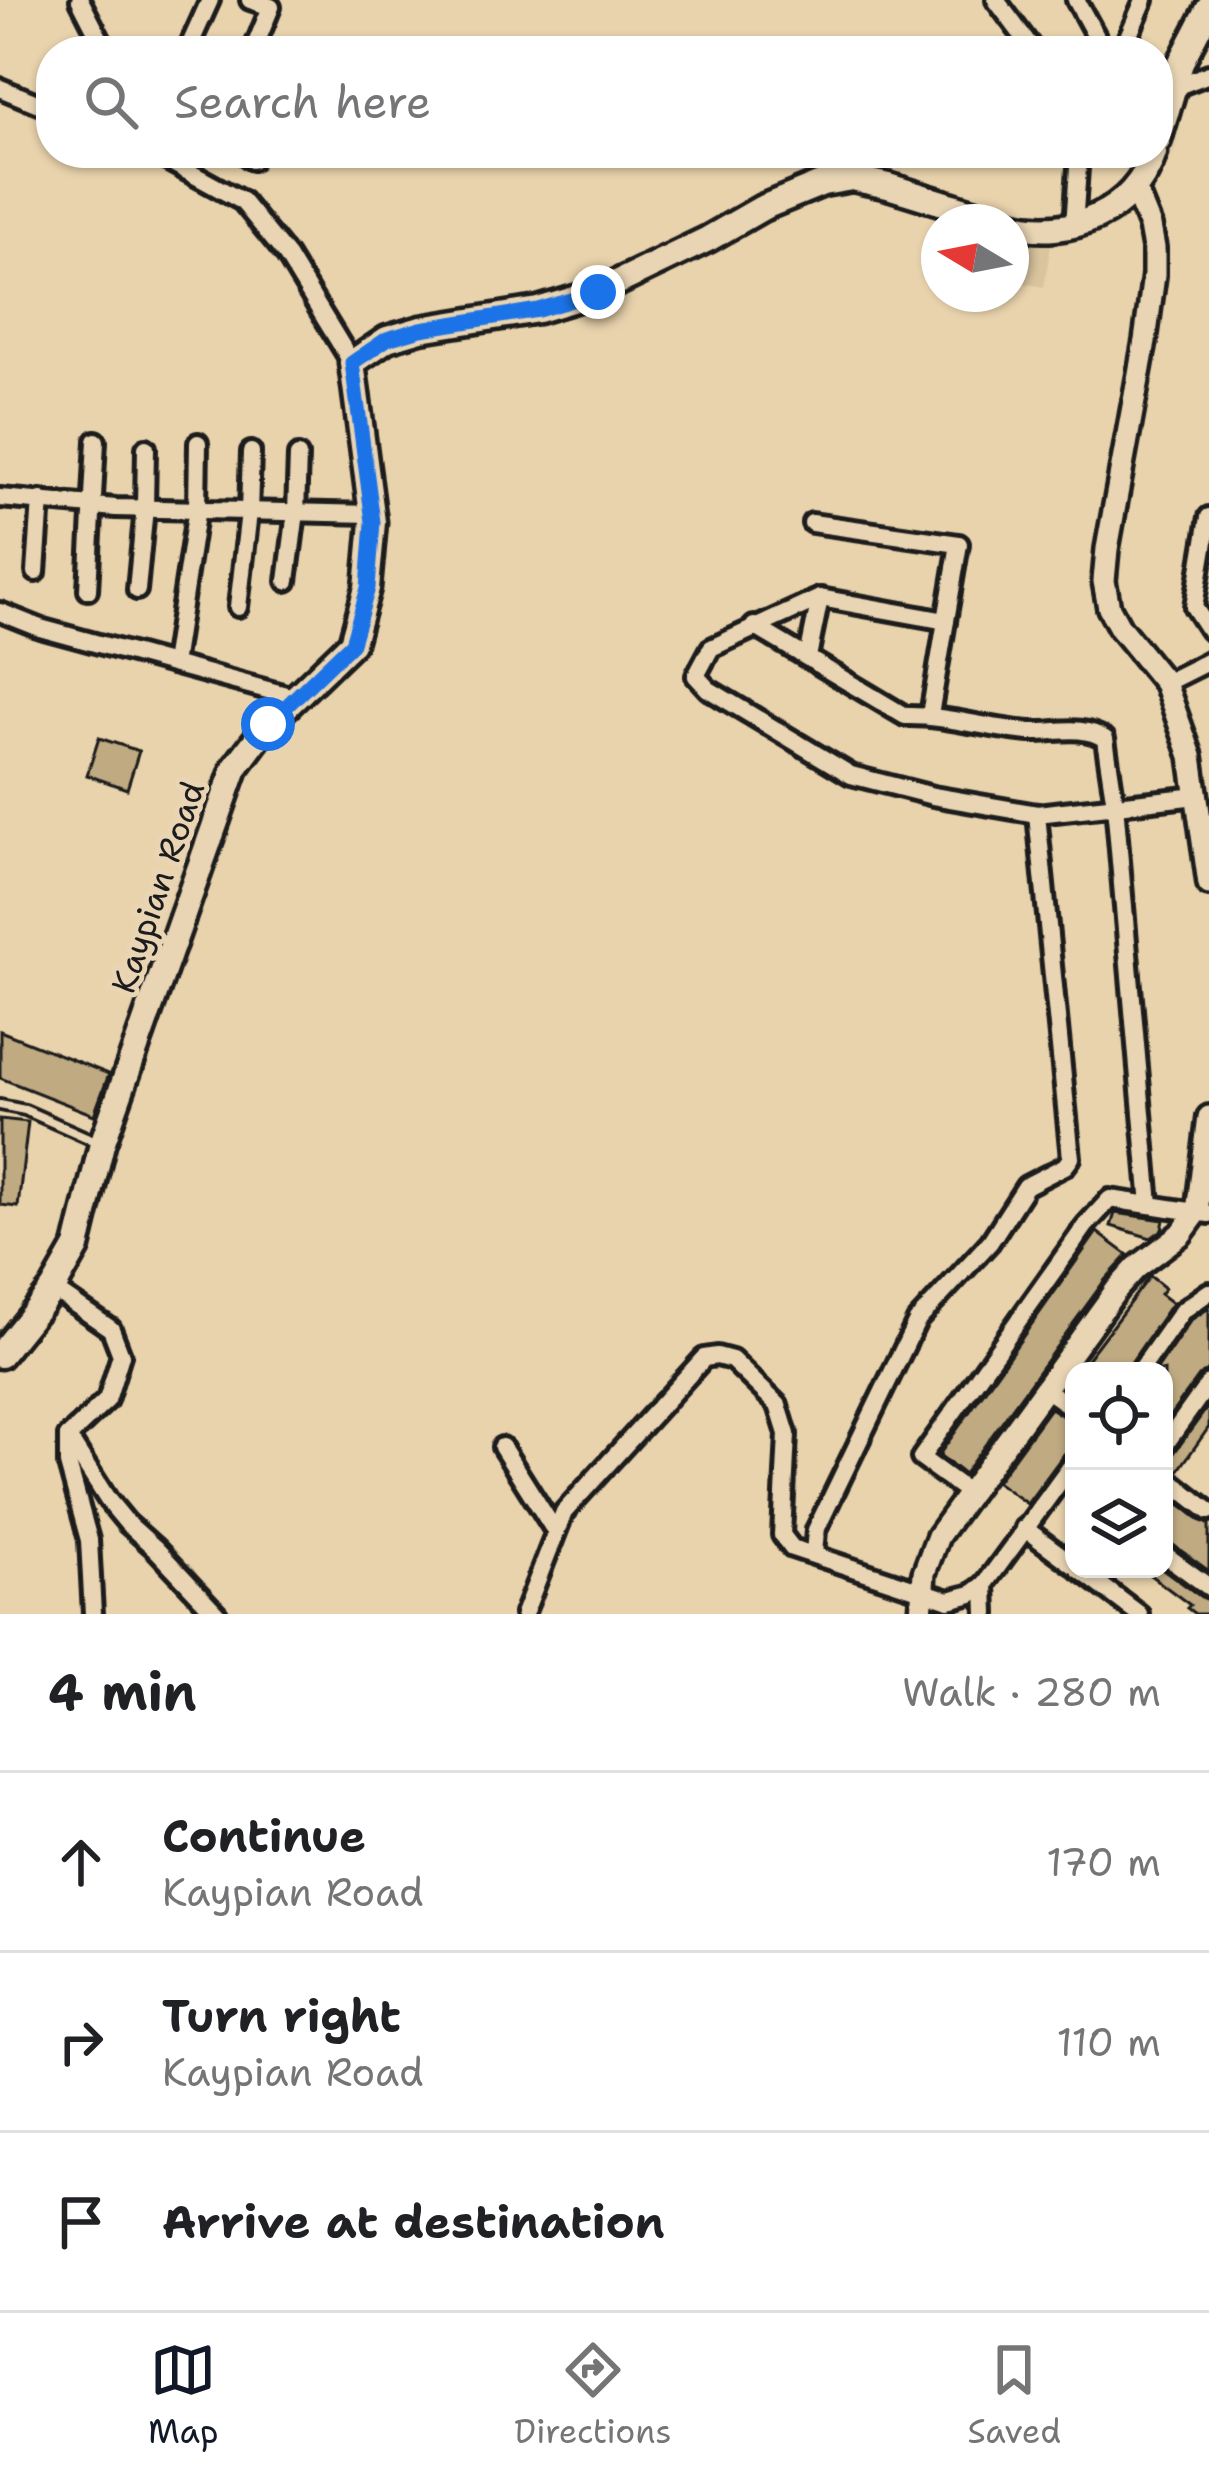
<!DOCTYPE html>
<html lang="en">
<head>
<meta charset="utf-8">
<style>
  body { margin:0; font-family:"Shantell Sans",sans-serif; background:#f6f6f6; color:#202124 }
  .controls { position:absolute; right:36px; bottom:36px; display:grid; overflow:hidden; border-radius:24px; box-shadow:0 3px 9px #0004 }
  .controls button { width:108px; height:108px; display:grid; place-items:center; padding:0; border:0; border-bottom:3px solid #e0e0e0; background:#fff; color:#202124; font:60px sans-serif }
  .compass { position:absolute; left:921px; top:204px; width:108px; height:108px; border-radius:50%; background:#fff; box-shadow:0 3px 9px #0004; rotate:280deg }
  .stop { position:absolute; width:36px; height:36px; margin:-27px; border:9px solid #1a73e8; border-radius:50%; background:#fff }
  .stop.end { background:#1a73e8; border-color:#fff; box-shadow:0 3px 12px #0008 }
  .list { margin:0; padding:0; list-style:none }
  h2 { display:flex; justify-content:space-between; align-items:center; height:156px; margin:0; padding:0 48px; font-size:51px }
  h2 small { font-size:39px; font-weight:400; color:#757577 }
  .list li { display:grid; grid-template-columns:78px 1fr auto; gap:36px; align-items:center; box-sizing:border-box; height:180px; padding:0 48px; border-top:3px solid #e0e0e0 }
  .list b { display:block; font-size:45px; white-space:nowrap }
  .list p { margin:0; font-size:39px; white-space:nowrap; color:#757577 }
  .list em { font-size:39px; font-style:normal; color:#757577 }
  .icon { flex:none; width:66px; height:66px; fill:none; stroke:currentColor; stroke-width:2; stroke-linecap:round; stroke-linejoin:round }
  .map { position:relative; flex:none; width:1209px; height:1614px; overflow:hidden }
  .search { position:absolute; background:#fff; box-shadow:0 3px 9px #0004; left:36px; right:36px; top:36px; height:132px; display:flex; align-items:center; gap:30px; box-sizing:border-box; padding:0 42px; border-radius:48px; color:#757577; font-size:45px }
  .sheet { height:696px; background:#fff }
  nav { display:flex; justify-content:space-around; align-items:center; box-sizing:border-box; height:168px; border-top:3px solid #e0e0e0; background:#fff; font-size:33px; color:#757577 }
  nav a { display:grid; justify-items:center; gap:6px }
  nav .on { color:#111827 }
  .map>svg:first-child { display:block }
  .built { fill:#d8c49d }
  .building { fill:#bfaa82; stroke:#1c1c1c; stroke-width:3 }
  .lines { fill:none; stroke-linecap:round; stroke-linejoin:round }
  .service-casing { stroke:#1c1c1c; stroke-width:16 }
  .minor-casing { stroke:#1c1c1c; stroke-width:26 }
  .tertiary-casing { stroke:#1c1c1c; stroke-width:30 }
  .secondary-casing { stroke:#1c1c1c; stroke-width:33 }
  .service { stroke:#e9d5b4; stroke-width:8 }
  .minor { stroke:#e9d5b4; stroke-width:16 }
  .tertiary { stroke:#e9d5b4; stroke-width:21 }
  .secondary { stroke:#e9d5b4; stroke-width:24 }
  .route { stroke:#1a73e8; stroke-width:15 }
  .labels { text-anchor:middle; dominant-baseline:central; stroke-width:10; stroke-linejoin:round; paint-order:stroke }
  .street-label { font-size:33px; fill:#1c1c1c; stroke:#e9d5b4 }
</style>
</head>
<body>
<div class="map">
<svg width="1209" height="1614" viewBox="0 0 1209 1614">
  <rect width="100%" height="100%" fill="#e9d3ad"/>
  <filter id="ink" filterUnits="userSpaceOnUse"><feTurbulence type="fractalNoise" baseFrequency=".00833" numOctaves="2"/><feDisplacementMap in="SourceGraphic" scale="24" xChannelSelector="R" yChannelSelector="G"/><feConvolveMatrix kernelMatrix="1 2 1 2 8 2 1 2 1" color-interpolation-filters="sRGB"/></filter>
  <g filter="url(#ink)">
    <path class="built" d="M1011 231 1052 239 1044 287 1011 281Z"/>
    <g class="building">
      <path d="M99 738 139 751 127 789 87 775Z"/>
      <path d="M0 1031 109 1074 94 1115 0 1078Z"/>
      <path d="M0 1119 28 1122 18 1207 0 1205Z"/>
      <path d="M1115 1213 1164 1220 1162 1230 1151 1238 1111 1226Z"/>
      <path d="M1097 1232 1128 1255 1105 1280 964 1474 939 1455Z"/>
      <path d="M1150 1276 1165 1288 1160 1294 1172 1303 1130 1364 1127 1371H1078Z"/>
      <path d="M1209 1308V1370L1199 1376 1164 1424V1371H1156L1191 1320Z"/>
      <path d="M1209 1405V1427L1178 1471 1164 1463V1459L1174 1453Z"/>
      <path d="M1050 1408 1074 1423V1449L1064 1454 1027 1504 996 1482Z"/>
      <path d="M1164 1492 1201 1521 1209 1524V1571L1172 1544 1164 1541Z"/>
      <path d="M1142 1569H1163L1201 1597 1209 1600V1614H1195L1187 1608 1190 1605Z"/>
    </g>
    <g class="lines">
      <g class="service-casing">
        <path id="service" d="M0 1105 25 1110 95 1141"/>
      </g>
      <g class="minor-casing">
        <g id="minor">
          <path d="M80 0 106 51"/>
          <path d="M250 0 271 7 253 51"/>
          <path d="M996 0 1034 51"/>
          <path d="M1076 0 1104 51"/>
          <path d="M187 51 210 0"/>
          <path d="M1122 51 1144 0"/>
          <path d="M1175 87 1209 74"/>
          <path d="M0 88 51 109"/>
          <path d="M154 153 242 201 287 256 352 363"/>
          <path d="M243 153 252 160"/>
          <path d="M1074 226 1079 153"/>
          <path d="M0 498 116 508 372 514"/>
          <path d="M1209 517 1194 607 1209 630"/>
          <path d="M812 523 959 544 930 715"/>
          <path d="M36 572 41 500"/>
          <path d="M287 581 296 512 298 456"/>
          <path d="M88 590 96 441"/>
          <path d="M137 590 145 508 146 448"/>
          <path d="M238 607 249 512 251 452"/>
          <path d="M0 612 40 628 297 698"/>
          <path d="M946 621 820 598 711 648 696 676 708 689 851 775 933 796 1037 814"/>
          <path d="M754 626 905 716C947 715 988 729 1030 732 1056 733 1082 724 1105 739L1115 804 1150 1205"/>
          <path d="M808 657 820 598"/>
          <path d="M173 664 197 508 198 443"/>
          <path d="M1165 683 1209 661"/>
          <path d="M53 1289 111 1329 121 1355 107 1400 68 1437V1464L89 1540 93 1614"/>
          <path d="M1140 1371 1182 1311 1209 1292"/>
          <path d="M1045 1389 1074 1409"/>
          <path d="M68 1437 108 1500 127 1523 156 1549 217 1614"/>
          <path d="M1164 1446 1209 1383"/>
          <path d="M502 1447 555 1531"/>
          <path d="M1164 1476 1209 1511"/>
          <path d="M969 1493 921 1458 1086 1225 1110 1199 1209 1214"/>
          <path d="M1024 1528 1074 1565"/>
          <path d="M814 1554 816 1530 917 1321 990 1242 1026 1186 1065 1166 1071 1158 1037 814 1197 796"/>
          <path d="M1164 1554 1209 1587"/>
          <path d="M1079 1569 1139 1614"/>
          <path d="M985 1584 986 1614"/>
          <path d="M524 1614 564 1512 704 1358 717 1356 732 1360 778 1405 787 1434 782 1535 792 1548 949 1600 972 1594 985 1584 1074 1462"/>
        </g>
      </g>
      <g class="tertiary-casing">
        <g id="tertiary">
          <path d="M1135 189 1150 226 1154 248V275L1145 341 1107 549 1104 581 1109 608 1120 628 1165 683 1191 756 1209 884"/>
          <path d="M921 1614 924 1573 938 1536 1117 1289 1136 1268 1181 1234 1197 1212 1209 1117"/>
        </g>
      </g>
      <g class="secondary-casing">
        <g id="secondary">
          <path d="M1158 140 1181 62 1209 8"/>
          <path d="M1011 224C1069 240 1135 212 1154 153"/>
          <path d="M0 1355 53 1289 77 1247 102 1144 235 768 268 724 352 643 367 588 373 522 352 363 387 339 421 329 538 310 598 292 708 239 762 208 823 183 852 178 888 186 1005 222"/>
        </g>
      </g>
      <use href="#service" class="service"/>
      <use href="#minor" class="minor"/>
      <use href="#tertiary" class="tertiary"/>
      <use href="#secondary" class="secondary"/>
    </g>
  </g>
  <g class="lines" filter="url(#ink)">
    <path class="route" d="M268 724 352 643 368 588 373 522 352 363 387 339 421 329 538 310 598 292"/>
  </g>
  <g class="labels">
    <g class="street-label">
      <text transform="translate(158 887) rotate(-71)">Kaypian Road</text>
    </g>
  </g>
</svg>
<div class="controls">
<button><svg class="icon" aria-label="locate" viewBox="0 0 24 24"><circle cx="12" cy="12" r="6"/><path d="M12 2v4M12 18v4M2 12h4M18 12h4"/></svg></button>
<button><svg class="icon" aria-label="layers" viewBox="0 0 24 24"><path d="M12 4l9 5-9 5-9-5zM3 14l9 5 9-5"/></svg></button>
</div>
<svg class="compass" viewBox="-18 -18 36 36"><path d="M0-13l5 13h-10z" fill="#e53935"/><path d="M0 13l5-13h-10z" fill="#757577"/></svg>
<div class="stop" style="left:268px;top:724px"></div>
<div class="stop end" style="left:598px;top:292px"></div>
<div class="search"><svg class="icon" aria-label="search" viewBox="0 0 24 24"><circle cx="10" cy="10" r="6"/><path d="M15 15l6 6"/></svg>Search here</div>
</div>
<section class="sheet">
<h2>4 min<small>Walk · 280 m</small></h2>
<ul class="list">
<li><svg class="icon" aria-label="ahead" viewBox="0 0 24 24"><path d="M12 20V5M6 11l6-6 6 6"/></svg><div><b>Continue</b><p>Kaypian Road</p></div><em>170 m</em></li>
<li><svg class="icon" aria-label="right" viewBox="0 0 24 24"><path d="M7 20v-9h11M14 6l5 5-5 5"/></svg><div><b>Turn right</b><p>Kaypian Road</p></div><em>110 m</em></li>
<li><svg class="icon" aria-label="arrive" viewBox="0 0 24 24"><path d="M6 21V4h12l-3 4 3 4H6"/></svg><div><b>Arrive at destination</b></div></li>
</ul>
</section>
<nav>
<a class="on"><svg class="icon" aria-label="map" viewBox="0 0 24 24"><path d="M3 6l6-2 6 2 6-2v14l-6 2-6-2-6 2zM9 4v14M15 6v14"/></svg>Map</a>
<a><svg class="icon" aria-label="directions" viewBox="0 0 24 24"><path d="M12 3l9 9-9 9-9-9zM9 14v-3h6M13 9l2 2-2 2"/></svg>Directions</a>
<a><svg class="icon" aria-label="saved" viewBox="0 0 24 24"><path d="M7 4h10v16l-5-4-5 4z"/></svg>Saved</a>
</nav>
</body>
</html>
